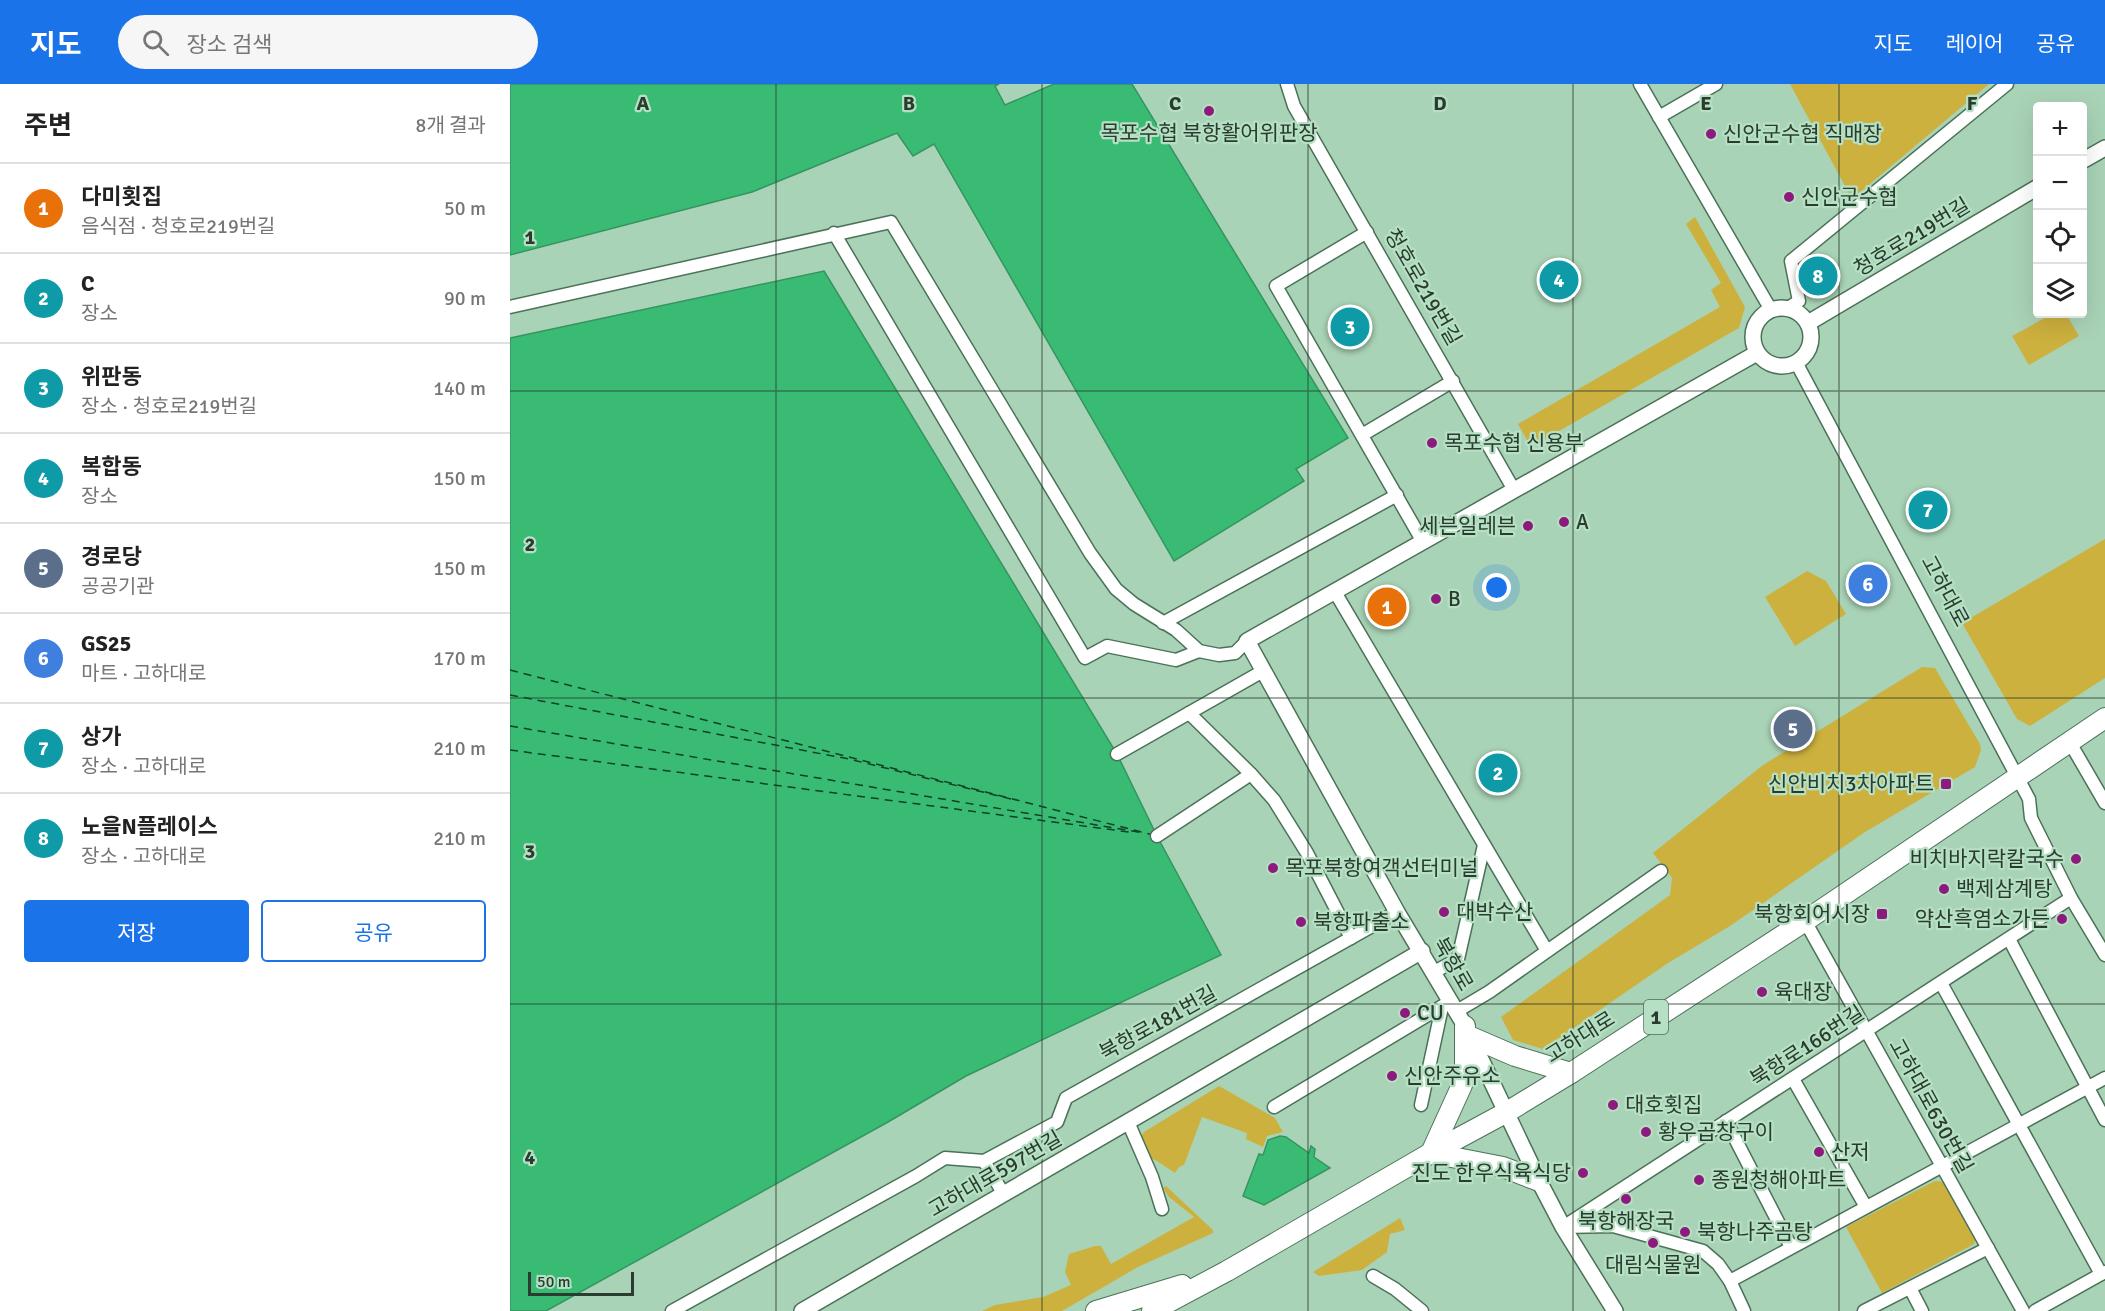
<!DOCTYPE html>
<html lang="ko">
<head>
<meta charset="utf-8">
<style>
  body { margin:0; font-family:Signika,"Noto Sans KR",sans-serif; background:#f6f6f6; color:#222 }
  .controls { position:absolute; right:18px; top:18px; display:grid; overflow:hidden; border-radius:6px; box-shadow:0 6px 24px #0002 }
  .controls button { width:54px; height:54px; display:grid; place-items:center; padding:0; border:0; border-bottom:2px solid #e0e0e0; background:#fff; color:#222; font:30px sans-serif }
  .scale { position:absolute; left:18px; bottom:15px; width:106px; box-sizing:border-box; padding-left:6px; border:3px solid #2a3b2f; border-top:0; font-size:16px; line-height:21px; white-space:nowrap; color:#2a3b2f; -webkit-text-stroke:4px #b6e0c3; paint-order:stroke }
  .you { position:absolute; left:987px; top:504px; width:21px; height:21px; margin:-15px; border:4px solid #fff; border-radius:50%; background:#1a73e8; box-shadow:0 0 0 9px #1a73e833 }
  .badge { display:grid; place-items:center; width:39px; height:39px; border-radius:50%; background:#1a73e8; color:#fff; font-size:20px; font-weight:700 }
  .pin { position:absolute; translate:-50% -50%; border:3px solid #fff; box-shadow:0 2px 6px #0006 }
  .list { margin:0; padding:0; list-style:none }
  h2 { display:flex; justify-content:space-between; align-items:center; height:78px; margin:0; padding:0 24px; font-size:26px }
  h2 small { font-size:20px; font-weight:400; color:#767676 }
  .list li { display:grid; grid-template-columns:39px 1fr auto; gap:18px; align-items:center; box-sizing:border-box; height:90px; padding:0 24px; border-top:2px solid #e0e0e0 }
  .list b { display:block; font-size:22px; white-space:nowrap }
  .list p { margin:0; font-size:20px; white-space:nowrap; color:#767676 }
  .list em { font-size:20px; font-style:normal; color:#767676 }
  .actions { display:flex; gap:12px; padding:18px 24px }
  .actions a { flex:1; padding:14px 0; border:2px solid #1a73e8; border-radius:6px; text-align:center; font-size:21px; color:#1a73e8 }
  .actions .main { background:#1a73e8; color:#fff }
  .icon { flex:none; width:33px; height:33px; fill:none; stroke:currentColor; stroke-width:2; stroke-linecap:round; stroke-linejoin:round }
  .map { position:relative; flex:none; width:1595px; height:1227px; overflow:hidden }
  header { display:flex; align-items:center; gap:36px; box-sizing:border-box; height:84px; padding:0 30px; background:#1a73e8; color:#fff }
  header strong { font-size:28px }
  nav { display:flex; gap:33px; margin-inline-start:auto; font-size:21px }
  .search { width:420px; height:54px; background:#f6f6f6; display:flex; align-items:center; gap:15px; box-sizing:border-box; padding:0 21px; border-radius:33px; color:#767676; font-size:22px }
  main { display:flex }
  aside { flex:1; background:#fff }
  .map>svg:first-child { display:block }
  .green { fill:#cdb13e }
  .water { fill:#39bb74; stroke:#34955f; stroke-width:1.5 }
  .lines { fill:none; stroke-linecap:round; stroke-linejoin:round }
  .ferry { stroke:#0e4226; stroke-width:1.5; stroke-dasharray:8 6; stroke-linecap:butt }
  .minor-casing { stroke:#4b7258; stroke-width:15 }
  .tertiary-casing { stroke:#4b7258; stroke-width:18 }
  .primary-casing { stroke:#4b7258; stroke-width:22 }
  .minor { stroke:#fff; stroke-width:12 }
  .tertiary { stroke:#fff; stroke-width:15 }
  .primary { stroke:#fff; stroke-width:20 }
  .grid { fill:none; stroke:#2a3b2f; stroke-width:1.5; stroke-opacity:0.55 }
  .poi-dot { fill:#8d1b7d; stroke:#b6e0c3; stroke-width:2 }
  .labels { text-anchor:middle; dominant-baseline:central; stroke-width:4.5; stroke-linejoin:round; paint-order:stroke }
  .shield { fill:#b6e0c3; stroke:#546c5b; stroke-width:1.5 }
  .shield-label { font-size:20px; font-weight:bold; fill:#2a3b2f }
  .poi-label { font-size:21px; fill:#2a3b2f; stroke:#b6e0c3; text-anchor:start }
  .street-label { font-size:21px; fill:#2a3b2f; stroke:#b6e0c3 }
  .grid-label { font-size:20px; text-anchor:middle; font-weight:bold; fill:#2a3b2f; stroke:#b6e0c3; stroke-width:4.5; stroke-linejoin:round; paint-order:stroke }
</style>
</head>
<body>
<header>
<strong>지도</strong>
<div class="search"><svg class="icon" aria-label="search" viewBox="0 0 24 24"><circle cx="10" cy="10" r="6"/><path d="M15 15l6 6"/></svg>장소 검색</div>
<nav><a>지도</a><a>레이어</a><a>공유</a></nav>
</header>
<main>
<aside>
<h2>주변<small>8개 결과</small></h2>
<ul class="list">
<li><span class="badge" style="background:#e8710a">1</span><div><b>다미횟집</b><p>음식점 · 청호로219번길</p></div><em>50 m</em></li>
<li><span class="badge" style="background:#0f9aa8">2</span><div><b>C</b><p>장소</p></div><em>90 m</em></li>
<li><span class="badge" style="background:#0f9aa8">3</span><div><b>위판동</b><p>장소 · 청호로219번길</p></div><em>140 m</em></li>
<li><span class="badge" style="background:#0f9aa8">4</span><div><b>복합동</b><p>장소</p></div><em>150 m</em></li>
<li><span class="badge" style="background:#5c6f8a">5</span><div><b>경로당</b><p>공공기관</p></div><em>150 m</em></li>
<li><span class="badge" style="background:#3f7fe0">6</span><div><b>GS25</b><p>마트 · 고하대로</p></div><em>170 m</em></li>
<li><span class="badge" style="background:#0f9aa8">7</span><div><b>상가</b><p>장소 · 고하대로</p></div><em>210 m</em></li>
<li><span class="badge" style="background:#0f9aa8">8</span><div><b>노을N플레이스</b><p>장소 · 고하대로</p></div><em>210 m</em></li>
</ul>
<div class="actions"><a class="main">저장</a><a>공유</a></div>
</aside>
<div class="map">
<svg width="1595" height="1227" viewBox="0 0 1595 1227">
  <rect width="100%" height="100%" fill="#a9d3b6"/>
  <g class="green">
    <path d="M1280 0H1479L1342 115Z"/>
    <path d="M1185 133 1235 223 1229 244 1021 363 1008 340 1210 223 1201 206 1211 199 1176 140Z"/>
    <path d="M1542 230H1556L1569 252 1519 281 1502 252Z"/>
    <path d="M1595 455V594L1520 642 1507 635 1452 539Z"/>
    <path d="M1297 487 1316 497 1336 530 1285 562 1255 513Z"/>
    <path d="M1412 583 1425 584 1470 660 1471 666 1465 683 1355 748 1220 842 1158 879 1033 965 1003 956 991 933 1160 811 1162 794 1143 769 1253 681Z"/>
    <path d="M709 1002 765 1034 773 1048 757 1052 753 1063 736 1055 737 1049 692 1033 674 1081 669 1083 665 1089 647 1077 638 1073 630 1054 634 1048Z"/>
    <path d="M1425 1097 1436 1098 1466 1153 1464 1160 1372 1209 1336 1143Z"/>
    <path d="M656 1102 703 1146V1149L628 1183 552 1227H472L485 1221 533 1213 561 1201 555 1188 559 1170 585 1162H591L601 1180 684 1133 659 1113 653 1104Z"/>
    <path d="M890 1134 895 1146 880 1150 877 1168 852 1186 809 1192 803 1188Z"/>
  </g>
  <g class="water">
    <path d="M0 0H489L485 2 495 21 544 0H622L838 354 786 385 794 397 664 477 424 60 403 72 387 49 242 108 0 171Z"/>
    <path d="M314 187 607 670 647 752 711 871 456 992 378 1038 36 1227H0V254Z"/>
    <path d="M770 1052 776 1053 799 1069 801 1062 805 1065 804 1073 820 1084 754 1121 733 1112 749 1070 753 1071 758 1056Z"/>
  </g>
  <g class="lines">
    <g class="ferry">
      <path d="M0 586 643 751"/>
      <path d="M0 611 339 675 501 715"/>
      <path d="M0 642 634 749"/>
      <path d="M0 666 619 748"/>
    </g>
    <g class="minor-casing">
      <g id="minor">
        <path d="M777 0 784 22 1004 406"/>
        <path d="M1130 0 1261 226"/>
        <path d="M1149 33 1206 0"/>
        <path d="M857 148 766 202 913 458"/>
        <path d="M324 149 575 574 597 562 666 576 689 567"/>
        <path d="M0 223 381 138 580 469 606 505 624 520 666 546 689 567 709 571 725 569 737 557"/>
        <path d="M1278 224 1289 217 1281 177 1497 0"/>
        <path d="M1287 280 1519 715 1521 734 1561 814 1595 871"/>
        <path d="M852 351 943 297"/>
        <path d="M825 508 1037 867"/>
        <path d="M653 539 887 411"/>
        <path d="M679 629 741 690 764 716 797 769 841 854"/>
        <path d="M1559 657 1595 719"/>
        <path d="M607 670 753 587"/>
        <path d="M647 752 741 690"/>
        <path d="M1295 837 1513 1227"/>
        <path d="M1499 855 1595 1036"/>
        <path d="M924 888 948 875 974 761"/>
        <path d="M1431 899 1591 1190"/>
        <path d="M947 927 979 908 1151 787"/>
        <path d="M1283 995 1356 1123"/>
        <path d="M911 1021 932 923"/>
        <path d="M764 1023 941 917"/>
        <path d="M1216 1037 1281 1163"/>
        <path d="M618 1038 642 1093 652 1125"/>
        <path d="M493 1109 474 1077 547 1038 556 1014 887 828"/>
        <path d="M1053 1143 1561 814"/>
        <path d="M1053 1143 1103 1142 1193 1167 1208 1180 1220 1197 1234 1227"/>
        <path d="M863 1192 885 1205 912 1227"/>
        <path d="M1220 1197 1595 994"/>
        <path d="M1400 1204 1412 1227"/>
        <path d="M162 1227 406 1092 435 1074 474 1077"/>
        <path d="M1354 1227 1478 1164"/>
        <path d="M1525 1227 1595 1188"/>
      </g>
    </g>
    <g class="tertiary-casing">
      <g id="tertiary">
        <path d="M1572 77 1595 64"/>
        <circle cx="1272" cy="253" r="29"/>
        <path d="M1298 239 1528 103"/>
        <path d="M292 1227 912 867"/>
        <path d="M1105 1227 1053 1143 1029 1097 955 942 887 828 737 557 1247 269"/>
      </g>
    </g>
    <g class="primary-casing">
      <g id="primary">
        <path d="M955 942V982L952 1001 921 1069 993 1083 1029 1097"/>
        <path d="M961 953 1005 972 1061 989"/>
        <path d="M586 1227 672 1201"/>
        <path d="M642 1227 717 1187 921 1069 997 1028 1061 989 1295 837 1595 634"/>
      </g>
    </g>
    <use href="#minor" class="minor"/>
    <use href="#tertiary" class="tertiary"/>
    <use href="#primary" class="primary"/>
  </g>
  <path class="grid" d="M266 0V1227M532 0V1227M798 0V1227M1063 0V1227M1329 0V1227M0 307H1595M0 614H1595M0 920H1595"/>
  <g class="poi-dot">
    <circle cx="699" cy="27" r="6"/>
    <circle cx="1201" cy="50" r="6"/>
    <circle cx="1279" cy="113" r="6"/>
    <circle cx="922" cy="359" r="6"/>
    <circle cx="1054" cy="438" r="6"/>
    <circle cx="1018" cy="442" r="6"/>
    <circle cx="926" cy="515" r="6"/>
    <rect x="1430" y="694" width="12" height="12" rx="3"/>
    <circle cx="1566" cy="775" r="6"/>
    <circle cx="763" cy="784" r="6"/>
    <circle cx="1434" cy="805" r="6"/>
    <circle cx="934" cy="828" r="6"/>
    <rect x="1366" y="824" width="12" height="12" rx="3"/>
    <circle cx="1552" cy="835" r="6"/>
    <circle cx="791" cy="838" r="6"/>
    <circle cx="1252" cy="908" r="6"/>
    <circle cx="895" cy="929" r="6"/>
    <circle cx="882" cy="992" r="6"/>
    <circle cx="1103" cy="1021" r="6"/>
    <circle cx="1136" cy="1048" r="6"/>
    <circle cx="1309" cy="1068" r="6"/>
    <circle cx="1073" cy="1089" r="6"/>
    <circle cx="1189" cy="1096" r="6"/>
    <circle cx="1116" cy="1115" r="6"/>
    <circle cx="1175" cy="1148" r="6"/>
    <circle cx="1143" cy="1159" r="6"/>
  </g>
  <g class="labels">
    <rect class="shield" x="1134" y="916" width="24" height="34" rx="4.5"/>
    <g class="shield-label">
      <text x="1146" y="933">1</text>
    </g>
    <g class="poi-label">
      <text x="699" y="49" text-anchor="middle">목포수협 북항활어위판장</text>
      <text x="1213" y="50">신안군수협 직매장</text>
      <text x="1291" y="113">신안군수협</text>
      <text x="934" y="359">목포수협 신용부</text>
      <text x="1066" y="438">A</text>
      <text x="1006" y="442" text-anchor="end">세븐일레븐</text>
      <text x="938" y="515">B</text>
      <text x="1424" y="700" text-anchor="end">신안비치3차아파트</text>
      <text x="1554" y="775" text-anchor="end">비치바지락칼국수</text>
      <text x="775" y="784">목포북항여객선터미널</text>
      <text x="1446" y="805">백제삼계탕</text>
      <text x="946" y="828">대박수산</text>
      <text x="1360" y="830" text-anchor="end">북항회어시장</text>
      <text x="1540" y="835" text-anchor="end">약산흑염소가든</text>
      <text x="803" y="838">북항파출소</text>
      <text x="1264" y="908">육대장</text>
      <text x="907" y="929">CU</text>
      <text x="894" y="992">신안주유소</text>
      <text x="1115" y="1021">대호횟집</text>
      <text x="1148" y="1048">황우곱창구이</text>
      <text x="1321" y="1068">산저</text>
      <text x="1061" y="1089" text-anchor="end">진도 한우식육식당</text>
      <text x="1201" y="1096">종원청해아파트</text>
      <text x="1116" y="1137" text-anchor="middle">북항해장국</text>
      <text x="1187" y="1148">북항나주곰탕</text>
      <text x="1143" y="1181" text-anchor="middle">대림식물원</text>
    </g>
    <g class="street-label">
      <text transform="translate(1402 153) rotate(-31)">청호로219번길</text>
      <text transform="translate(913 203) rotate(60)">청호로219번길</text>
      <text transform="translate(1435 507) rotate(62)">고하대로</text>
      <text transform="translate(943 880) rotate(60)">북항로</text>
      <text transform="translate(648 939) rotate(-29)">북항로181번길</text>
      <text transform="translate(1070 953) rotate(-32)">고하대로</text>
      <text transform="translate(1297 962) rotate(-33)">북항로166번길</text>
      <text transform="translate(1421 1022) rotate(61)">고하대로630번길</text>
      <text transform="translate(485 1090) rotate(-30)">고하대로597번길</text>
    </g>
  </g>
  <g class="grid-label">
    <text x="133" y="26">A</text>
    <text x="399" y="26">B</text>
    <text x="665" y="26">C</text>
    <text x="930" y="26">D</text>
    <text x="1196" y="26">E</text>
    <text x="1462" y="26">F</text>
    <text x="20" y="160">1</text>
    <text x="20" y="467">2</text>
    <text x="20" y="774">3</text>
    <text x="20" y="1080">4</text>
  </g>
</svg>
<div class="controls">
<button>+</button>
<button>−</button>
<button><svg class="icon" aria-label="locate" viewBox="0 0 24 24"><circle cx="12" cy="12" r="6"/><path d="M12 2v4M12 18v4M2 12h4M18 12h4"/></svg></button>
<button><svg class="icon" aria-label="layers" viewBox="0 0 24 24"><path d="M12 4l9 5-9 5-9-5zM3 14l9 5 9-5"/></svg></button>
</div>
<div class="scale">50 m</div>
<div class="you"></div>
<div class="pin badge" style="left:877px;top:523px;background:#e8710a">1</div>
<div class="pin badge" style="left:988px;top:689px;background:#0f9aa8">2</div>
<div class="pin badge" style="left:840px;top:243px;background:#0f9aa8">3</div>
<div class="pin badge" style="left:1049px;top:196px;background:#0f9aa8">4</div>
<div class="pin badge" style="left:1283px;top:645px;background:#5c6f8a">5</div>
<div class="pin badge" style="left:1358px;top:500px;background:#3f7fe0">6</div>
<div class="pin badge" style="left:1418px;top:426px;background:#0f9aa8">7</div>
<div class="pin badge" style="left:1308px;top:192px;background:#0f9aa8">8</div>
</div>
</main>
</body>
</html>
